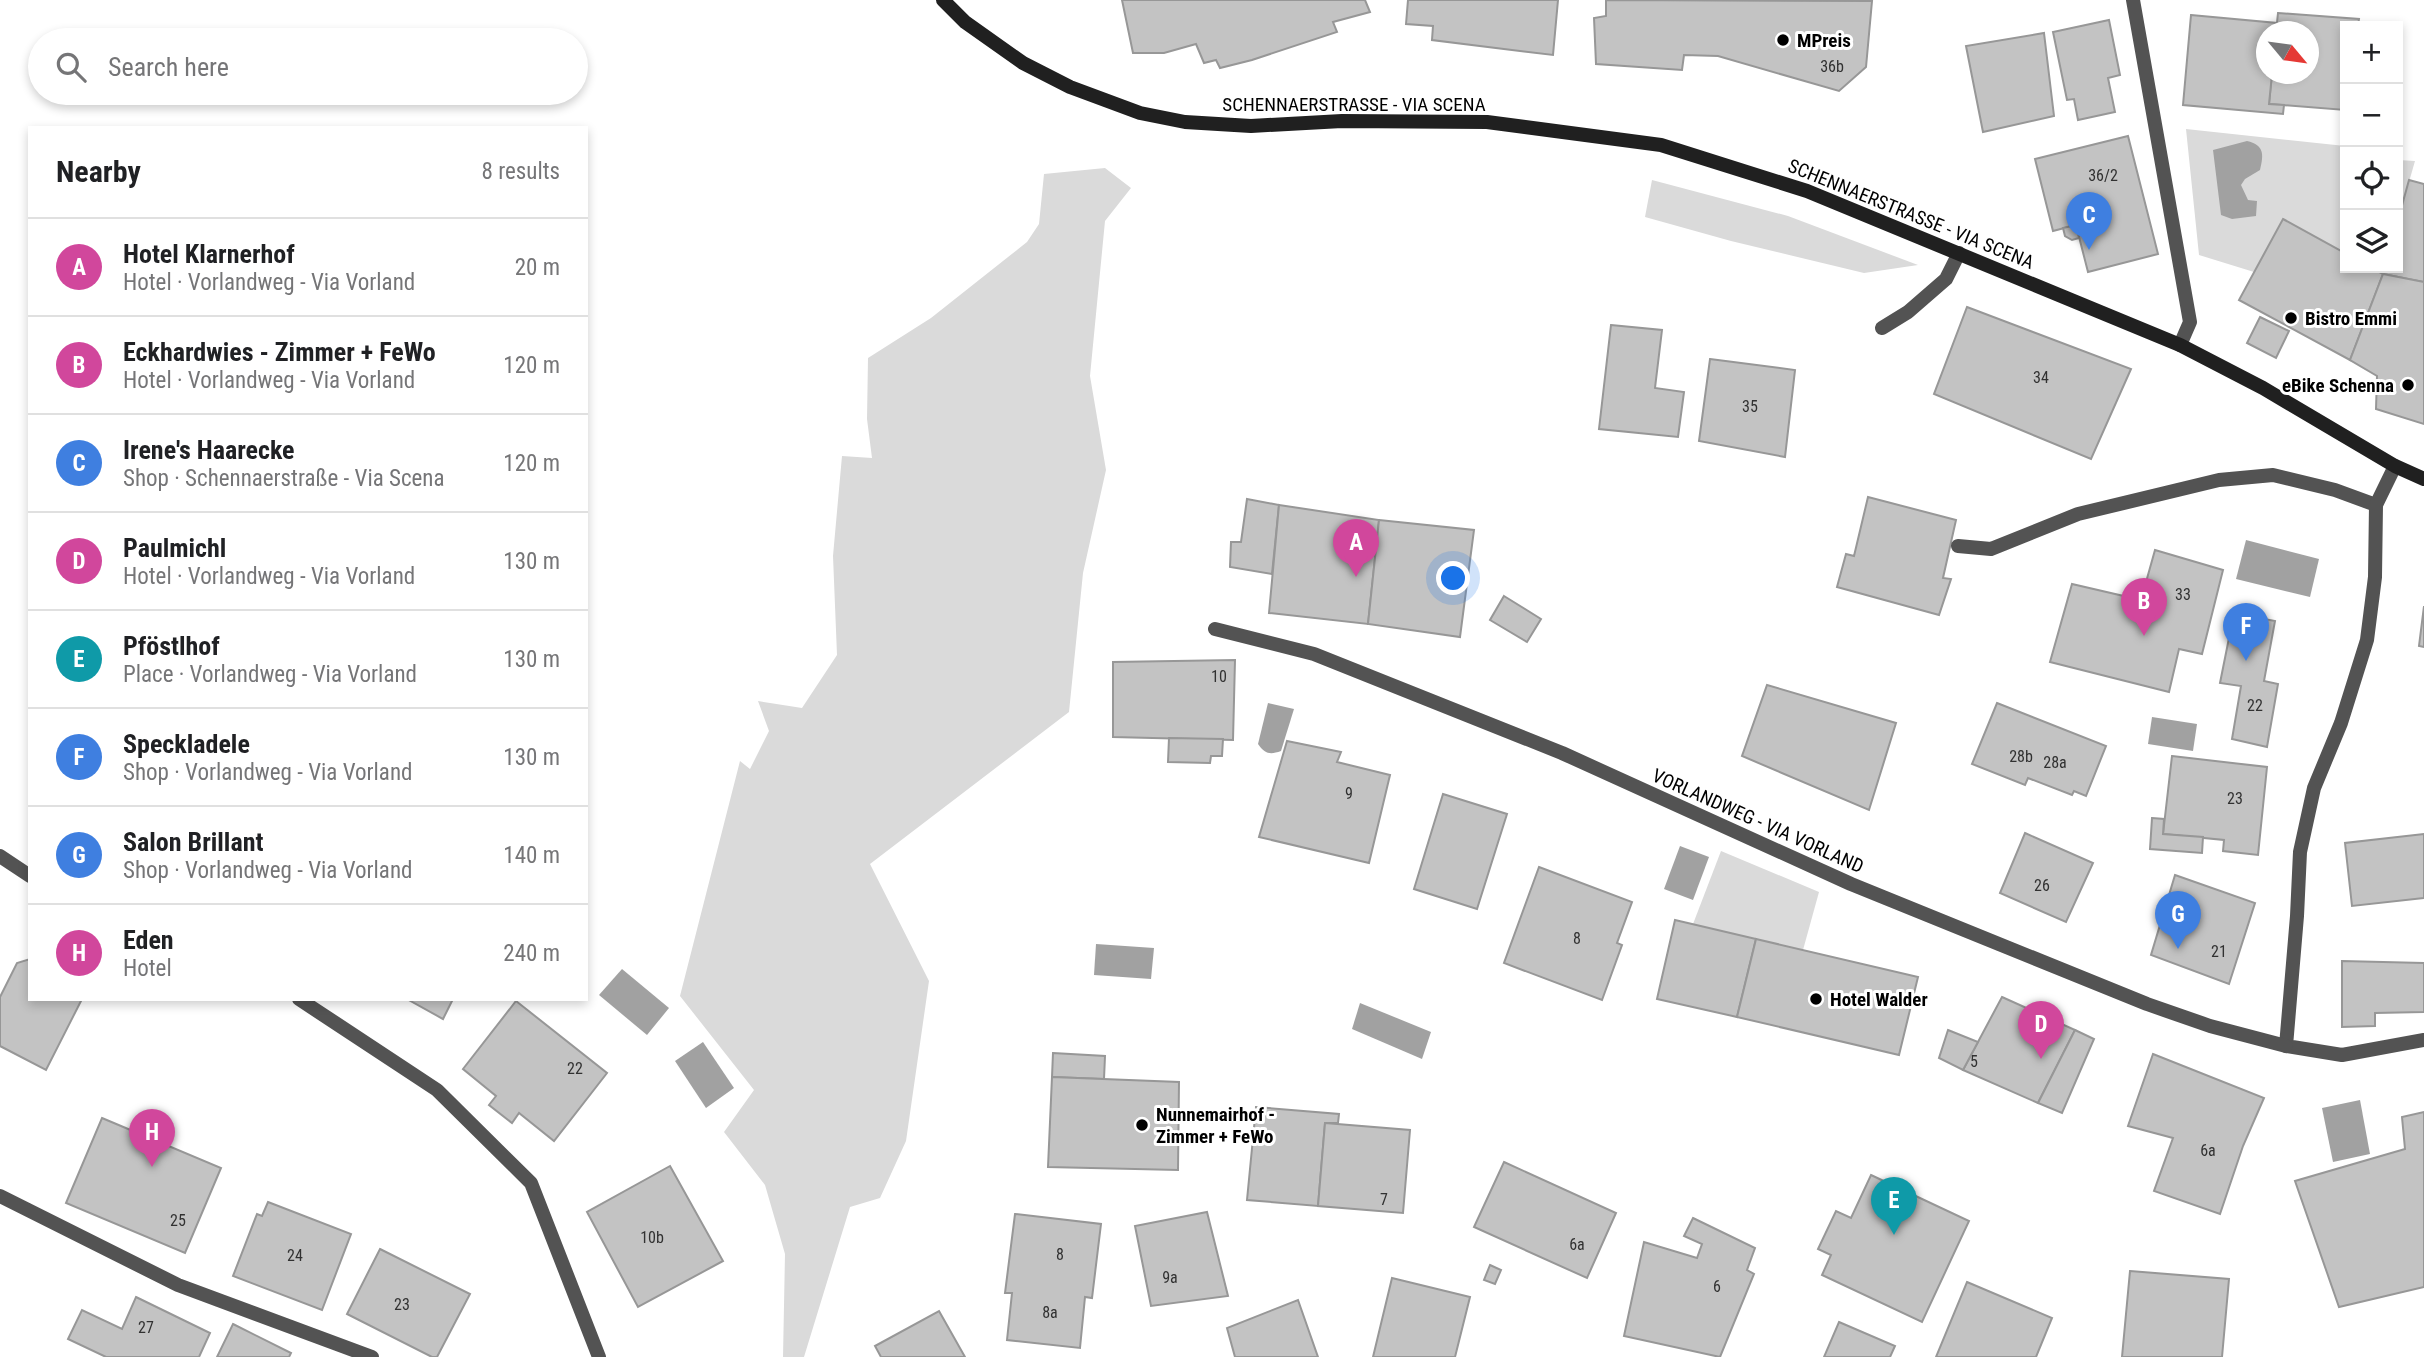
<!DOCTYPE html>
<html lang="en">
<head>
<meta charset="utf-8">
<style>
  body { margin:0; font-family:"Roboto Condensed",sans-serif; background:#f2f2f2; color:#202124 }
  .controls { position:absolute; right:21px; top:21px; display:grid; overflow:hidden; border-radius:0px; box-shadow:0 4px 10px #0003 }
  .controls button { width:63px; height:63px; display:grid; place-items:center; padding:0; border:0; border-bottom:2px solid #e0e0e0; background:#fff; color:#202124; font:35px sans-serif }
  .compass { position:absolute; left:2256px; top:21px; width:63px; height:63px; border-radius:50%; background:#fff; box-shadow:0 4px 10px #0003; rotate:119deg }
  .you { position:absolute; left:1454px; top:579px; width:24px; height:24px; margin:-18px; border:5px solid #fff; border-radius:50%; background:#1a73e8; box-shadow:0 0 0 10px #1a73e833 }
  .badge { display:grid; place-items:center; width:46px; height:46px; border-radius:50%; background:#000; color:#fff; font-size:23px; font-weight:700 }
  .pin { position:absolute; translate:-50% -58px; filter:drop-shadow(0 2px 4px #0008) }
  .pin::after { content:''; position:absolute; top:37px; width:24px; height:21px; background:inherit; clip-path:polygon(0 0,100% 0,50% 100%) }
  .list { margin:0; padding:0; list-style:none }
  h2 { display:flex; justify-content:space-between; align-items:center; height:91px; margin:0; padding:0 28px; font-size:30px }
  h2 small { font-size:23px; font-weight:400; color:#757577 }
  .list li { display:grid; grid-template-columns:46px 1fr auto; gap:21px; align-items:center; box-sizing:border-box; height:98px; padding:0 28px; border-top:2px solid #e0e0e0 }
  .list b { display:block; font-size:26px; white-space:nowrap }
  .list p { margin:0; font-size:23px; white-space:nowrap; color:#757577 }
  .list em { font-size:23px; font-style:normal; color:#757577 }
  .icon { flex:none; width:38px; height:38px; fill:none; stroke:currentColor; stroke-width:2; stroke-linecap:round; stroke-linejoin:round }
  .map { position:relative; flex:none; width:2424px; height:1357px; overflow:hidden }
  .search { position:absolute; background:#fff; box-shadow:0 4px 10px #0003; left:28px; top:28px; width:560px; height:77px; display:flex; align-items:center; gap:18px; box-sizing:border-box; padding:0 24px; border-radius:38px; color:#757577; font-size:26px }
  .panel { position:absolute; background:#fff; box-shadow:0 4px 10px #0003; left:28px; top:126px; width:560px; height:875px; border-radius:0px }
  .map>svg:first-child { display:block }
  .green { fill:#dadada }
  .water { fill:#a1a1a1 }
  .building { fill:#c3c3c3; stroke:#979797; stroke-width:2 }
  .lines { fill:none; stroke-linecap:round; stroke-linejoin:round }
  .lane { stroke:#535353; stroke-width:14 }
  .street { stroke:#535353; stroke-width:14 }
  .secondary { stroke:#202020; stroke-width:14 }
  .poi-dot { fill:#000; stroke:#fff; stroke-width:2.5 }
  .labels { text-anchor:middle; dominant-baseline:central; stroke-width:6; stroke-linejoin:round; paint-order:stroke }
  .number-label { font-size:16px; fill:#313131 }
  .poi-label { font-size:19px; font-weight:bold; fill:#000; stroke:#fff; text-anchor:start }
  .street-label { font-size:19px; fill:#000; stroke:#fff }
</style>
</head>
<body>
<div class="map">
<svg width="2424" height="1357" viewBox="0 0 2424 1357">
  <rect width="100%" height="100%" fill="#fff"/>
  <g class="green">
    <path d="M2186 129 2345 146V253L2283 220 2254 272 2199 255Z"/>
    <path d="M2398 160 2415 161 2398 220Z"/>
    <path d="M1105 168 1131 188 1105 221 1090 376 1106 470 1083 573 1069 712 870 864 929 981 906 1141 880 1198 850 1207 804 1357H783L785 1254 765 1185 724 1132 754 1090 680 996 740 761 750 769 769 731 758 701 802 708 837 655 833 556 842 456 872 458 867 419 868 358 931 318 1027 242 1039 224 1044 174Z"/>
    <path d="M1652 180 1788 216 1918 265 1864 273 1731 241 1645 217Z"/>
    <path d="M1721 851 1819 892 1803 950 1693 924Z"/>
  </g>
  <g class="water">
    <path d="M2247 141C2264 145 2264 154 2260 170L2245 179 2241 185 2248 200 2257 201 2256 216 2232 219 2221 215 2213 150Z"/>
    <path d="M2246 540 2319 559 2310 597 2236 579Z"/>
    <path d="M1268 703 1294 709 1281 751C1270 755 1265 754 1258 744Z"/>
    <path d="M2152 717 2197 724 2193 751 2148 744Z"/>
    <path d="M1680 846 1709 857 1693 900 1664 889Z"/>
    <path d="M1096 944 1154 948 1151 979 1094 975Z"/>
    <path d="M622 969 669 1008 647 1035 599 995Z"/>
    <path d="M1360 1003 1431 1032 1422 1059 1352 1029Z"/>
    <path d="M703 1042 734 1088 706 1108 675 1061Z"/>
    <path d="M2360 1100 2370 1154 2333 1162 2322 1108Z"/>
  </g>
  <g class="building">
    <path d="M1122 0H1365L1370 12 1333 22 1337 32 1252 60 1220 68 1216 60 1204 63 1196 44 1164 53H1133Z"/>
    <path d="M1408 0H1558L1553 55 1432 40 1433 26 1406 24Z"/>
    <path d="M1606 0 1872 1 1866 67 1839 91 1718 56 1684 55 1682 70 1596 64 1594 18 1606 16Z"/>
    <path d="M2278 13 2359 19 2358 26H2345V110L2269 104 2272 74H2308V32H2276Z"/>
    <path d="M2191 15 2277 23 2276 32H2266V74H2272L2269 104 2284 105 2283 114 2183 105Z"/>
    <path d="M2109 20 2120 75 2108 78 2115 112 2078 120 2074 99 2067 100 2053 32Z"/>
    <path d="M2044 33 2054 116 1983 132 1966 46Z"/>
    <path d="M2128 136 2158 254 2088 272 2076 225 2053 231 2035 159Z"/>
    <path d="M2409 180 2424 184V282L2383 274 2384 268H2398V220Z"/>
    <path d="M2283 219 2345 253V268H2372L2383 274 2350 360 2239 300Z"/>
    <path d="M2076 225 2079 238 2072 240 2065 236 2063 228Z"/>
    <path d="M2383 274 2424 282V424L2376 409 2377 376 2350 360Z"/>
    <path d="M1967 307 2131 369 2091 459 1934 394Z"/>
    <path d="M2260 317 2289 331 2276 358 2247 343Z"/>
    <path d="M1611 325 1662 330 1655 388 1684 392 1678 437 1599 429Z"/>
    <path d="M1710 359 1795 370 1785 457 1699 441Z"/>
    <path d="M1868 497 1956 520 1943 578 1951 579 1939 615 1837 587 1846 554 1854 556Z"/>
    <path d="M1247 499 1279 505 1272 574 1230 567 1231 542H1241Z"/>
    <path d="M1279 505 1379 520 1368 624 1269 613Z"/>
    <path d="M1379 520 1474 530 1460 637 1368 624Z"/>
    <path d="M2155 550 2223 570 2202 654 2179 649 2169 692 2050 662 2072 584 2141 600Z"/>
    <path d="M1504 596 1541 619 1527 642 1490 620Z"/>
    <path d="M2424 606V647L2419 646Z"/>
    <path d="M2234 613 2275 621 2264 681 2278 684 2267 747 2232 739 2241 686 2220 683Z"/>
    <path d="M1235 660 1233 740 1113 737V662Z"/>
    <path d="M1767 685 1896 723 1869 810 1742 756Z"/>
    <path d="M1997 703 2106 746 2086 796 2074 791 2072 795 2028 778 2025 785 1972 764Z"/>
    <path d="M1169 738 1223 739 1222 756H1211L1210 763 1168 762Z"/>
    <path d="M1287 741 1341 752 1337 762 1390 775 1369 863 1259 837Z"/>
    <path d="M2172 756 2267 767 2258 855 2223 851 2224 840 2163 834Z"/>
    <path d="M1443 794 1507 814 1477 909 1414 889Z"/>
    <path d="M2152 818 2164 819 2163 834 2203 837 2202 853 2150 849Z"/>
    <path d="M2025 833 2093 863 2066 922 2000 893Z"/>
    <path d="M2424 834V898L2352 906 2345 843Z"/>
    <path d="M1539 867 1632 902 1617 943 1622 945 1602 1000 1504 963Z"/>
    <path d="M2175 875 2255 903 2229 984 2151 955Z"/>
    <path d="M1675 920 1756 939 1737 1017 1657 999Z"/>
    <path d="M1756 939 1918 977 1899 1055 1737 1017Z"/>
    <path d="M30 959V999H82L46 1070 0 1046V997L17 963Z"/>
    <path d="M2342 961 2424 963V1012L2375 1013V1026L2342 1027Z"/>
    <path d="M2002 997 2075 1030 2038 1103 1963 1070Z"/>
    <path d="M407 999H453L443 1019Z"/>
    <path d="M516 1001 607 1073 554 1141 519 1113 512 1123 489 1105 496 1096 463 1069Z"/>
    <path d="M1948 1030 1978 1042 1963 1070 1939 1058Z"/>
    <path d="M2075 1030 2094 1039 2062 1113 2038 1103Z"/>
    <path d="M1053 1053 1105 1056 1104 1079 1052 1077Z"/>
    <path d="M2153 1054 2264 1098 2243 1146 2220 1214 2154 1191 2173 1138 2128 1126Z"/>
    <path d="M1052 1077 1179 1082 1178 1170 1048 1167Z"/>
    <path d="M1256 1107 1339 1114 1338 1123H1325L1318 1206 1247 1200Z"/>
    <path d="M2424 1112V1287L2339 1307 2295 1181 2405 1149 2402 1117Z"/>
    <path d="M102 1118 221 1168 185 1253 66 1203Z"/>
    <path d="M1325 1123 1410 1130 1403 1213 1318 1206Z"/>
    <path d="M1504 1162 1616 1213 1587 1278 1474 1227Z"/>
    <path d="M670 1166 723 1261 638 1307 587 1212Z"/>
    <path d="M1871 1175 1969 1221 1922 1322 1822 1275 1831 1255 1818 1249 1836 1211 1851 1218Z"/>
    <path d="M268 1202 351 1234 322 1310 233 1276 257 1214 262 1216Z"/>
    <path d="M1207 1212 1228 1296 1151 1306 1135 1226Z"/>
    <path d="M1015 1214 1101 1224 1092 1298 1085 1297 1080 1348 1007 1340 1012 1293H1005Z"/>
    <path d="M1693 1218 1755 1248 1747 1270 1754 1274 1720 1357 1624 1336 1644 1242 1697 1258 1702 1244 1684 1236Z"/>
    <path d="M380 1249 470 1294 437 1357H432L347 1314Z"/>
    <path d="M1490 1265 1501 1270 1495 1284 1484 1280Z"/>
    <path d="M2130 1271 2229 1279 2222 1357H2122Z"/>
    <path d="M1392 1278 1470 1297 1455 1357H1373Z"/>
    <path d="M1967 1282 2052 1318 2036 1357H1936Z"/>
    <path d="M136 1297 210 1333 199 1357H106L68 1339 82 1310 122 1329Z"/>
    <path d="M1298 1300 1318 1357H1235L1227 1328Z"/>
    <path d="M939 1311 965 1357H881L875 1346Z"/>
    <path d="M1839 1322 1895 1346 1890 1357H1824Z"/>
    <path d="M233 1324 291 1353 289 1357H217Z"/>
  </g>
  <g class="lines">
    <g class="lane">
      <path d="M1882 328 1908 312 1946 279 1959 253"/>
      <path d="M1958 546 1991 549 2078 514 2219 480 2273 475 2335 490 2376 505"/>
    </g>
    <g class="street">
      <path d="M2133 0 2190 322 2180 345"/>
      <path d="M2395 466 2376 505 2375 577 2367 640 2341 723 2314 788 2300 852 2297 916 2286 1046 2342 1055 2424 1040"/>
      <path d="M1215 629 1314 654 1562 753 1851 884 2147 1004 2210 1026 2286 1046"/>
      <path d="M0 856 30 876"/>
      <path d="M299 999 437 1090 531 1183 599 1357"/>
      <path d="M0 1196 178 1285 372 1357"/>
    </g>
    <path class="secondary" d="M943 0 965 22 1023 63 1070 87 1140 113 1185 122 1251 126 1342 121 1487 122 1661 145 1807 191 2180 345 2263 388 2395 466 2424 479"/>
  </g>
  <g class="poi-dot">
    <circle cx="1783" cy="40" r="7"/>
    <circle cx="2291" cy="318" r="7"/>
    <circle cx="2408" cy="385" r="7"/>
    <circle cx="1816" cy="999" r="7"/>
    <circle cx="1142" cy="1125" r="7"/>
  </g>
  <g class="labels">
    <g class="number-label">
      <text x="1832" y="66">36b</text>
      <text x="2103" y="175">36/2</text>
      <text x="2041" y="377">34</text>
      <text x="1750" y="406">35</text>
      <text x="2183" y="594">33</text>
      <text x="1219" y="676">10</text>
      <text x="2255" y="705">22</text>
      <text x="2021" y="756">28b</text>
      <text x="2055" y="762">28a</text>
      <text x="1349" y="793">9</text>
      <text x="2235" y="798">23</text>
      <text x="2042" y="885">26</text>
      <text x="1577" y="938">8</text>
      <text x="2219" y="951">21</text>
      <text x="1974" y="1061">5</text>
      <text x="575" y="1068">22</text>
      <text x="2208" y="1150">6a</text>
      <text x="1384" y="1199">7</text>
      <text x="178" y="1220">25</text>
      <text x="652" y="1237">10b</text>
      <text x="1577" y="1244">6a</text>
      <text x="1060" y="1254">8</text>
      <text x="295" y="1255">24</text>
      <text x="1170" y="1277">9a</text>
      <text x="1717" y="1286">6</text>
      <text x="402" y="1304">23</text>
      <text x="1050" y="1312">8a</text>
      <text x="146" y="1327">27</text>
    </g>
    <g class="poi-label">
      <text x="1797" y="40">MPreis</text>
      <text x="2305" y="318">Bistro Emmi</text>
      <text x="2394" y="385" text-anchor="end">eBike Schenna</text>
      <text x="1830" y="999">Hotel Walder</text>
      <text x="1156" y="1114">Nunnemairhof -<tspan x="1156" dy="22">Zimmer + FeWo</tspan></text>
    </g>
    <g class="street-label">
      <text x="1354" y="104">SCHENNAERSTRASSE - VIA SCENA</text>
      <text transform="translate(1911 214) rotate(22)">SCHENNAERSTRASSE - VIA SCENA</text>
      <text transform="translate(1758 821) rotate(24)">VORLANDWEG - VIA VORLAND</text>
    </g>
  </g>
</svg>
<div class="controls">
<button>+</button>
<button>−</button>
<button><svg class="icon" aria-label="locate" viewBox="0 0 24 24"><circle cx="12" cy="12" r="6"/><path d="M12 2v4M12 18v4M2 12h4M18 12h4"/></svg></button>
<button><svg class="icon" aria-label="layers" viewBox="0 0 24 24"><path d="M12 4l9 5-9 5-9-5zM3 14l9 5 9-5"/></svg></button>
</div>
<svg class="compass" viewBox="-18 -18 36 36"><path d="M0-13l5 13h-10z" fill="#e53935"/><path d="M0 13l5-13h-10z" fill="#757577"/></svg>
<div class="you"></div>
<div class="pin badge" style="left:1356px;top:577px;background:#d1479c">A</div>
<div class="pin badge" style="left:2144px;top:636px;background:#d1479c">B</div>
<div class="pin badge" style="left:2089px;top:250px;background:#3f7fe0">C</div>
<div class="pin badge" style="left:2041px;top:1059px;background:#d1479c">D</div>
<div class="pin badge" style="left:1894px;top:1235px;background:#0f9aa8">E</div>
<div class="pin badge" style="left:2246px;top:661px;background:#3f7fe0">F</div>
<div class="pin badge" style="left:2178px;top:949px;background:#3f7fe0">G</div>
<div class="pin badge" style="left:152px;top:1167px;background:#d1479c">H</div>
<div class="search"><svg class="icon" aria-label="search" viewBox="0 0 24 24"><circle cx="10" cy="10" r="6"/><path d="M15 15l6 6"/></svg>Search here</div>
<section class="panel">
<h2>Nearby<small>8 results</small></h2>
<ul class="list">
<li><span class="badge" style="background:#d1479c">A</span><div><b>Hotel Klarnerhof</b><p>Hotel · Vorlandweg - Via Vorland</p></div><em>20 m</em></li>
<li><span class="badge" style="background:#d1479c">B</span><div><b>Eckhardwies - Zimmer + FeWo</b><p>Hotel · Vorlandweg - Via Vorland</p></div><em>120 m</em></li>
<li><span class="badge" style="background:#3f7fe0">C</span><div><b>Irene's Haarecke</b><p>Shop · Schennaerstraße - Via Scena</p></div><em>120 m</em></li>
<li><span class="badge" style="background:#d1479c">D</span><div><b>Paulmichl</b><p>Hotel · Vorlandweg - Via Vorland</p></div><em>130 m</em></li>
<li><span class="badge" style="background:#0f9aa8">E</span><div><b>Pföstlhof</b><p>Place · Vorlandweg - Via Vorland</p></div><em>130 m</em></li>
<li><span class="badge" style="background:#3f7fe0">F</span><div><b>Speckladele</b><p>Shop · Vorlandweg - Via Vorland</p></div><em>130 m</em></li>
<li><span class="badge" style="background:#3f7fe0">G</span><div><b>Salon Brillant</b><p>Shop · Vorlandweg - Via Vorland</p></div><em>140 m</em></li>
<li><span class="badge" style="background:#d1479c">H</span><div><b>Eden</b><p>Hotel</p></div><em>240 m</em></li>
</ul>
</section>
</div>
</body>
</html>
